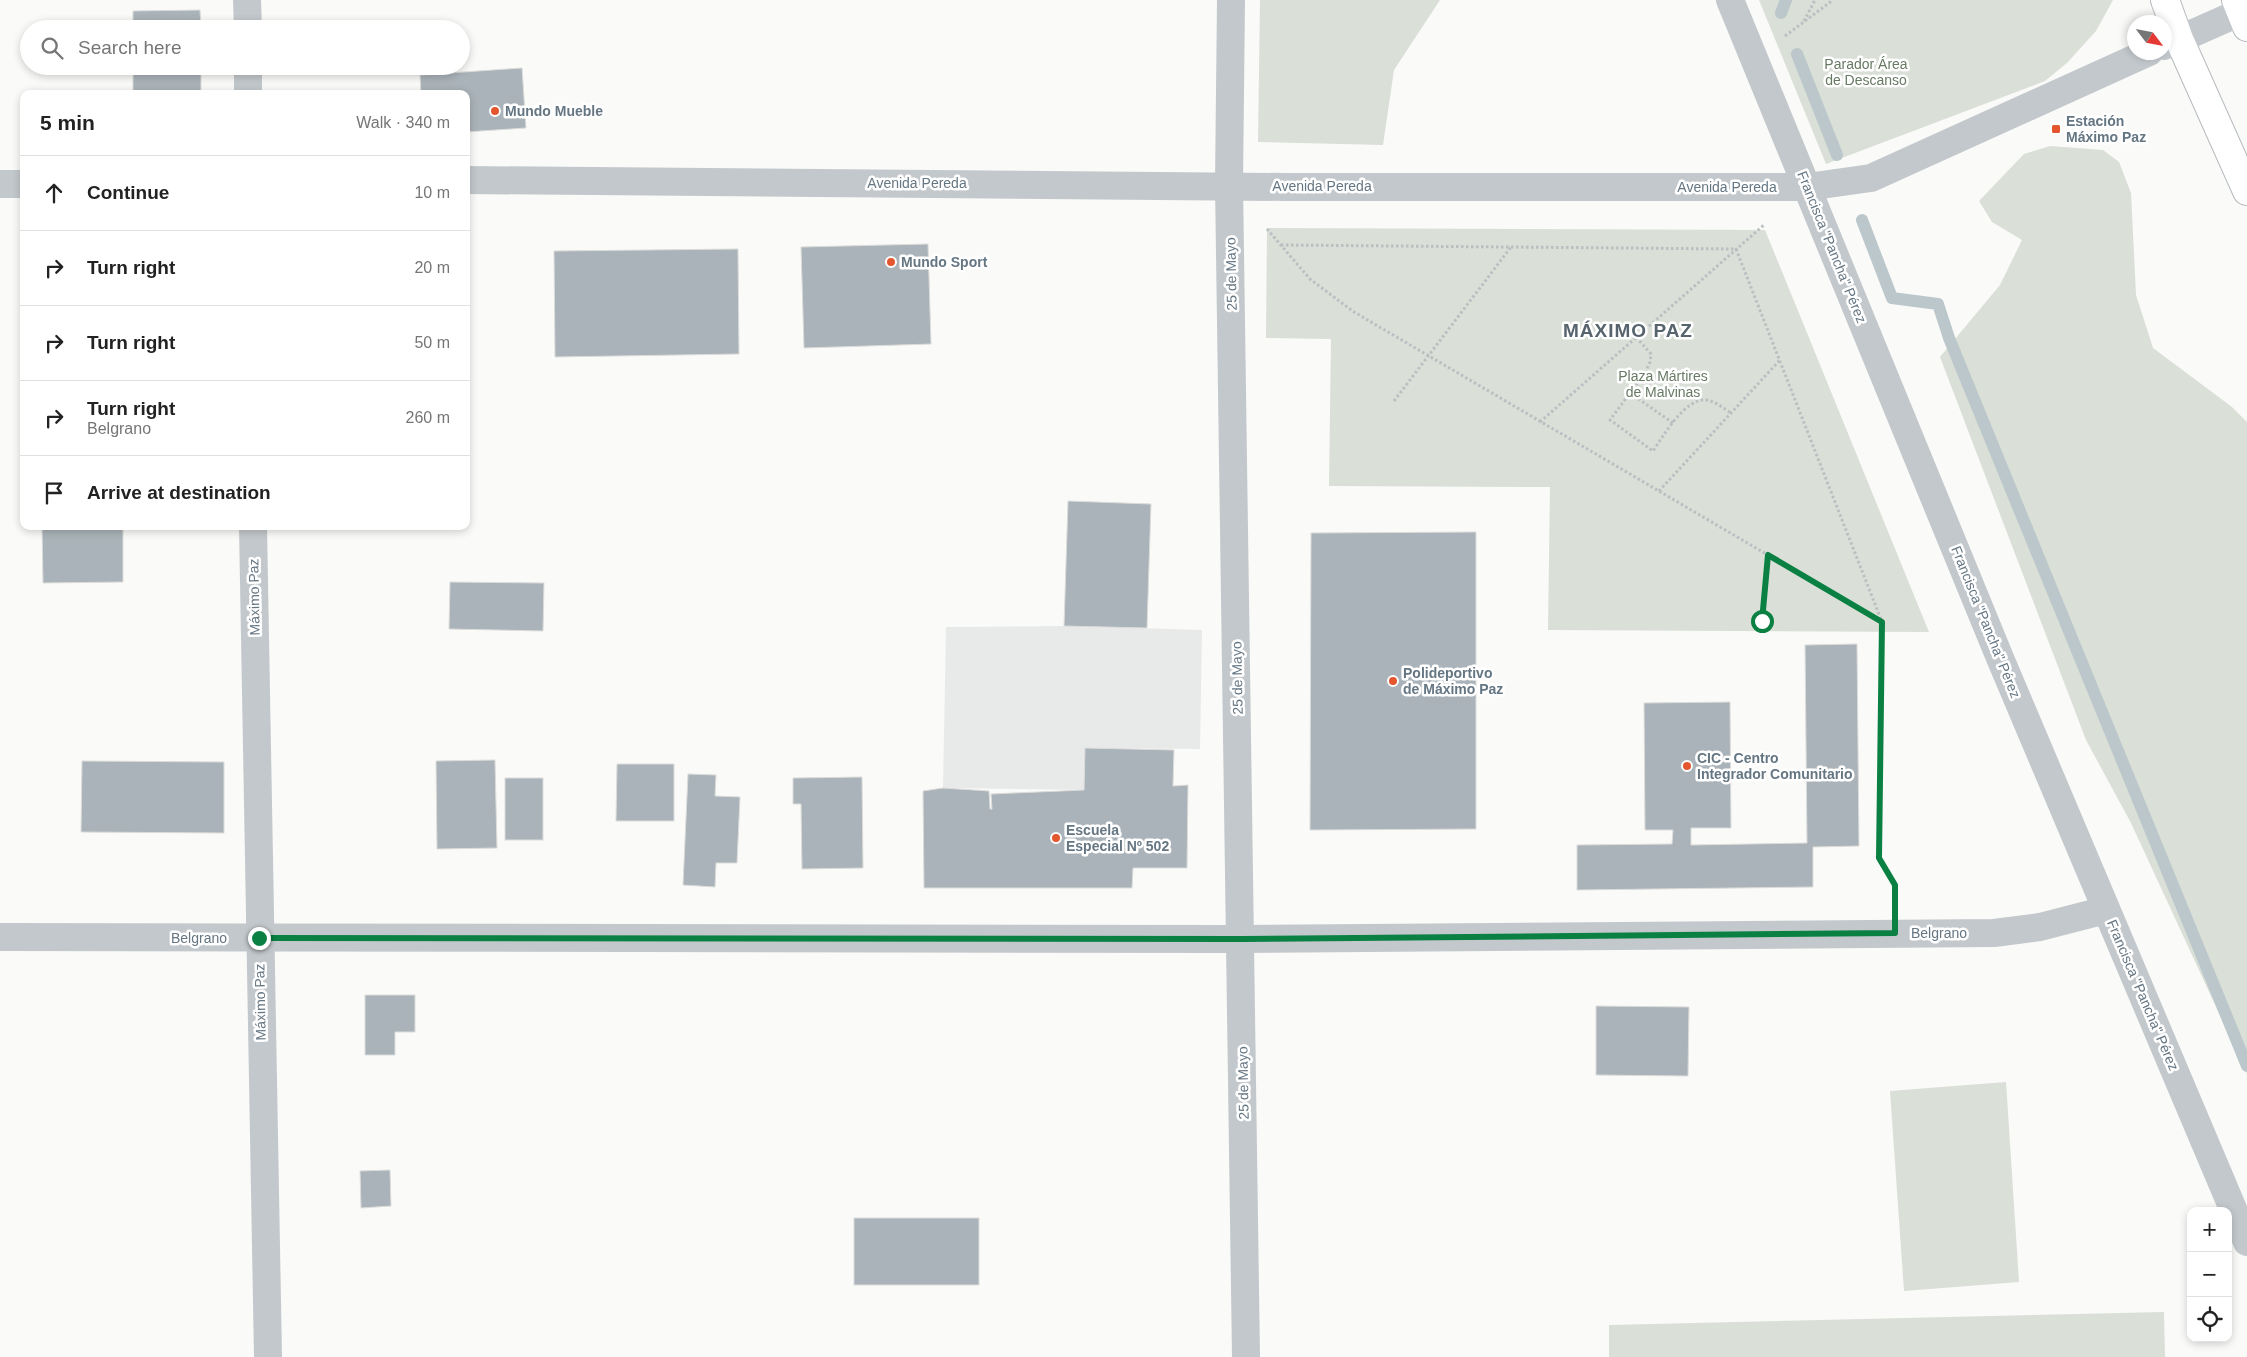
<!DOCTYPE html>
<html lang="en">
<head>
<meta charset="utf-8">
<style>
  body { margin:0; font-family:Helvetica,sans-serif; background:#f6f6f6; color:#222 }
  .controls { position:absolute; right:15px; bottom:15px; display:grid; overflow:hidden; border-radius:10px; box-shadow:0 2px 8px #0003 }
  .controls button { width:45px; height:45px; display:grid; place-items:center; padding:0; border:0; border-bottom:1px solid #e0e0e0; background:#fff; color:#222; font:25px sans-serif }
  .compass { position:absolute; left:2127px; top:15px; width:45px; height:45px; border-radius:50%; background:#fff; box-shadow:0 2px 8px #0003; rotate:122deg }
  .stop { position:absolute; width:15px; height:15px; margin:-11px; border:4px solid #0b8043; border-radius:50%; background:#fff }
  .stop.end { background:#0b8043; border-color:#fff; box-shadow:0 1px 5px #0008 }
  .list { margin:0; padding:0; list-style:none }
  h2 { display:flex; justify-content:space-between; align-items:center; height:65px; margin:0; padding:0 20px; font-size:21px }
  h2 small { font-size:16px; font-weight:400; color:#767676 }
  .list li { display:grid; grid-template-columns:32px 1fr auto; gap:15px; align-items:center; box-sizing:border-box; height:75px; padding:0 20px; border-top:1px solid #e0e0e0 }
  .list b { display:block; font-size:19px; white-space:nowrap }
  .list p { margin:0; font-size:16px; white-space:nowrap; color:#767676 }
  .list em { font-size:16px; font-style:normal; color:#767676 }
  .icon { flex:none; width:28px; height:28px; fill:none; stroke:currentColor; stroke-width:2; stroke-linecap:round; stroke-linejoin:round }
  .map { position:relative; flex:none; width:2247px; height:1357px; overflow:hidden }
  .search { position:absolute; background:#fff; box-shadow:0 2px 8px #0003; left:20px; top:20px; width:450px; height:55px; display:flex; align-items:center; gap:12px; box-sizing:border-box; padding:0 18px; border-radius:28px; color:#767676; font-size:19px }
  .panel { position:absolute; background:#fff; box-shadow:0 2px 8px #0003; left:20px; top:90px; width:450px; height:440px; border-radius:10px }
  .map>svg:first-child { display:block }
  .built { fill:#e8e9e9 }
  .green { fill:#dadfd7 }
  .lines { fill:none; stroke-linecap:round; stroke-linejoin:round }
  .stream { stroke:#bbc7cb; stroke-width:12 }
  .building { fill:#aab3b9; stroke:#dcdcda }
  .major-casing { stroke:#b5babe; stroke-width:30 }
  .path { stroke:#bbbfc2; stroke-width:3; stroke-dasharray:2.5 2.5; stroke-linecap:butt }
  .minor { stroke:#c3c8cc; stroke-width:28 }
  .major { stroke:#fff; stroke-width:28 }
  .route { stroke:#0b8043; stroke-width:6 }
  .poi-dot { fill:#e4572e; stroke:#fff; stroke-width:2 }
  .labels { text-anchor:middle; dominant-baseline:central; stroke-width:5; stroke-linejoin:round; paint-order:stroke }
  .park-label { font-size:14px; fill:#687a64; stroke:#fff }
  .poi-label { font-size:14px; font-weight:bold; fill:#657683; stroke:#fff; text-anchor:start }
  .street-label { font-size:14px; fill:#657683; stroke:#fff }
  .district-label { font-size:19px; font-weight:bold; letter-spacing:1px; fill:#57646e; stroke:#fff }
</style>
</head>
<body>
<div class="map">
<svg width="2247" height="1357" viewBox="0 0 2247 1357">
  <rect width="100%" height="100%" fill="#fafaf8"/>
  <path class="built" d="M1064 626 1202 630 1200 749 1086 748 1084 790 943 788 946 627Z"/>
  <g class="green">
    <path d="M1260 0H1440L1394 70 1383 145 1258 142Z"/>
    <path d="M1759 0H2113L2096 31 2067 63 2045 81 1826 164Z"/>
    <path d="M2050 146 2103 150 2119 162 2131 193 2136 295 2153 348 2232 407 2247 422V1074L2131 823 2086 740 1940 357 2000 285 2022 240 1992 222 1979 201 2024 154Z"/>
    <path d="M1267 228 1765 230 1929 632 1548 630 1550 487 1329 486 1331 339 1266 338Z"/>
    <path d="M2006 1082 2019 1282 1904 1291 1890 1091Z"/>
    <path d="M2164 1312 2165 1357H1609V1325Z"/>
  </g>
  <g class="lines">
    <g class="stream">
      <path d="M1781 13 1786 0"/>
      <path d="M1797 54 1837 155"/>
      <path d="M1862 220 1892 298 1938 304 1949 338 2247 1066"/>
    </g>
  </g>
  <g class="building">
    <path d="M200 10 201 29H133V11Z"/>
    <rect x="133" y="66" width="68" height="28"/>
    <path d="M522 68 526 128 466 132V94H421L420 75Z"/>
    <path d="M928 244 931 344 804 348 801 247Z"/>
    <path d="M738 249 739 354 555 357 554 251Z"/>
    <path d="M1068 501 1151 504 1147 628 1064 626Z"/>
    <path d="M42 526H123V582L43 583Z"/>
    <path d="M1476 532V829L1310 830 1311 533Z"/>
    <path d="M450 582 544 583 543 631 449 629Z"/>
    <path d="M1857 644 1859 846 1813 847V887L1577 890V845L1672 844 1673 830H1645L1644 703 1730 702 1731 828H1691V845L1807 843 1805 645Z"/>
    <path d="M1085 748 1174 750 1173 786 1188 785 1187 868H1133L1132 888H924L923 791 943 788 989 791 990 809H992L991 794 1084 790Z"/>
    <path d="M495 760 497 848 437 849 436 761Z"/>
    <path d="M82 761 224 762V833L81 832Z"/>
    <path d="M617 764H674V821H616Z"/>
    <path d="M688 774 716 775 715 796 740 797 737 863H716L715 887 683 885Z"/>
    <path d="M862 777 863 868 802 869 801 804H793V778Z"/>
    <rect x="505" y="778" width="38" height="62"/>
    <path d="M365 995H415V1032H395V1055H365Z"/>
    <path d="M1596 1006 1689 1007 1688 1076 1596 1075Z"/>
    <path d="M390 1170 391 1206 361 1208 360 1171Z"/>
    <rect x="854" y="1218" width="125" height="67"/>
  </g>
  <g class="lines">
    <g class="major-casing">
      <g id="major">
        <path d="M2165 0 2179 39 2247 191"/>
        <path d="M2236 0 2247 27"/>
      </g>
    </g>
    <g class="path">
      <path d="M1804 21 1815 0"/>
      <path d="M1785 36 1833 0"/>
      <path d="M1267 229 1310 279 1354 312 1882 622 1879 858 1895 885V898"/>
      <path d="M1281 245 1736 249 1882 622"/>
      <path d="M1630 393 1646 371 1650 362 1651 354 1636 337"/>
      <path d="M1394 401 1511 247"/>
      <path d="M1540 422 1765 224"/>
      <path d="M1673 423 1630 393 1610 420 1653 451C1664 435 1685 398 1706 400 1715 401 1723 408 1731 413"/>
      <path d="M1659 491 1780 360"/>
      <path d="M1762 621 1768 555"/>
    </g>
    <g class="minor">
      <path d="M247 0 248 29"/>
      <path d="M1231 0 1229 184 1246 1357"/>
      <path d="M1730 0 2000 658 2247 1242"/>
      <path d="M2164 46 2241 12"/>
      <path d="M248 66V94"/>
      <path d="M466 180 1286 187H1807L1871 178 2149 52"/>
      <path d="M0 184H24"/>
      <path d="M253 526 268 1357"/>
      <path d="M0 937 1241 939 1994 933 2040 927 2106 910"/>
    </g>
    <use href="#major" class="major"/>
  </g>
  <g class="lines">
    <path class="route" d="M259 938 1242 939 1895 933V885L1879 858 1882 622 1768 555 1762 621"/>
  </g>
  <g class="poi-dot">
    <circle cx="495" cy="111" r="5"/>
    <rect x="2051" y="124" width="10" height="10" rx="2.5"/>
    <circle cx="891" cy="262" r="5"/>
    <circle cx="1393" cy="681" r="5"/>
    <circle cx="1687" cy="766" r="5"/>
    <circle cx="1056" cy="838" r="5"/>
  </g>
  <g class="labels">
    <g class="park-label">
      <text x="1866" y="64">Parador Área<tspan x="1866" dy="16">de Descanso</tspan></text>
      <text x="1663" y="376">Plaza Mártires<tspan x="1663" dy="16">de Malvinas</tspan></text>
    </g>
    <g class="poi-label">
      <text x="505" y="111">Mundo Mueble</text>
      <text x="2066" y="121">Estación<tspan x="2066" dy="16">Máximo Paz</tspan></text>
      <text x="901" y="262">Mundo Sport</text>
      <text x="1403" y="673">Polideportivo<tspan x="1403" dy="16">de Máximo Paz</tspan></text>
      <text x="1697" y="758">CIC - Centro<tspan x="1697" dy="16">Integrador Comunitario</tspan></text>
      <text x="1066" y="830">Escuela<tspan x="1066" dy="16">Especial Nº 502</tspan></text>
    </g>
    <g class="street-label">
      <text x="917" y="183">Avenida Pereda</text>
      <text x="1322" y="186">Avenida Pereda</text>
      <text x="1727" y="187">Avenida Pereda</text>
      <text transform="translate(1832 247) rotate(68)">Francisca "Pancha" Pérez</text>
      <text transform="translate(1231 274) rotate(-91)">25 de Mayo</text>
      <text transform="translate(254 597) rotate(-91)">Máximo Paz</text>
      <text transform="translate(1986 622) rotate(68)">Francisca "Pancha" Pérez</text>
      <text transform="translate(1237 678) rotate(-91)">25 de Mayo</text>
      <text x="1939" y="933">Belgrano</text>
      <text x="199" y="938">Belgrano</text>
      <text transform="translate(2143 995) rotate(67)">Francisca "Pancha" Pérez</text>
      <text transform="translate(260 1002) rotate(-91)">Máximo Paz</text>
      <text transform="translate(1243 1083) rotate(-91)">25 de Mayo</text>
    </g>
    <g class="district-label">
      <text x="1628" y="330">MÁXIMO PAZ</text>
    </g>
  </g>
</svg>
<div class="controls">
<button>+</button>
<button>−</button>
<button><svg class="icon" aria-label="locate" viewBox="0 0 24 24"><circle cx="12" cy="12" r="6"/><path d="M12 2v4M12 18v4M2 12h4M18 12h4"/></svg></button>
</div>
<svg class="compass" viewBox="-18 -18 36 36"><path d="M0-13l5 13h-10z" fill="#e53935"/><path d="M0 13l5-13h-10z" fill="#767676"/></svg>
<div class="stop" style="left:1762px;top:621px"></div>
<div class="stop end" style="left:259px;top:938px"></div>
<div class="search"><svg class="icon" aria-label="search" viewBox="0 0 24 24"><circle cx="10" cy="10" r="6"/><path d="M15 15l6 6"/></svg>Search here</div>
<section class="panel">
<h2>5 min<small>Walk · 340 m</small></h2>
<ul class="list">
<li><svg class="icon" aria-label="ahead" viewBox="0 0 24 24"><path d="M12 20V5M6 11l6-6 6 6"/></svg><div><b>Continue</b></div><em>10 m</em></li>
<li><svg class="icon" aria-label="right" viewBox="0 0 24 24"><path d="M7 20v-9h11M14 6l5 5-5 5"/></svg><div><b>Turn right</b></div><em>20 m</em></li>
<li><svg class="icon" aria-label="right" viewBox="0 0 24 24"><path d="M7 20v-9h11M14 6l5 5-5 5"/></svg><div><b>Turn right</b></div><em>50 m</em></li>
<li><svg class="icon" aria-label="right" viewBox="0 0 24 24"><path d="M7 20v-9h11M14 6l5 5-5 5"/></svg><div><b>Turn right</b><p>Belgrano</p></div><em>260 m</em></li>
<li><svg class="icon" aria-label="arrive" viewBox="0 0 24 24"><path d="M6 21V4h12l-3 4 3 4H6"/></svg><div><b>Arrive at destination</b></div></li>
</ul>
</section>
</div>
</body>
</html>
